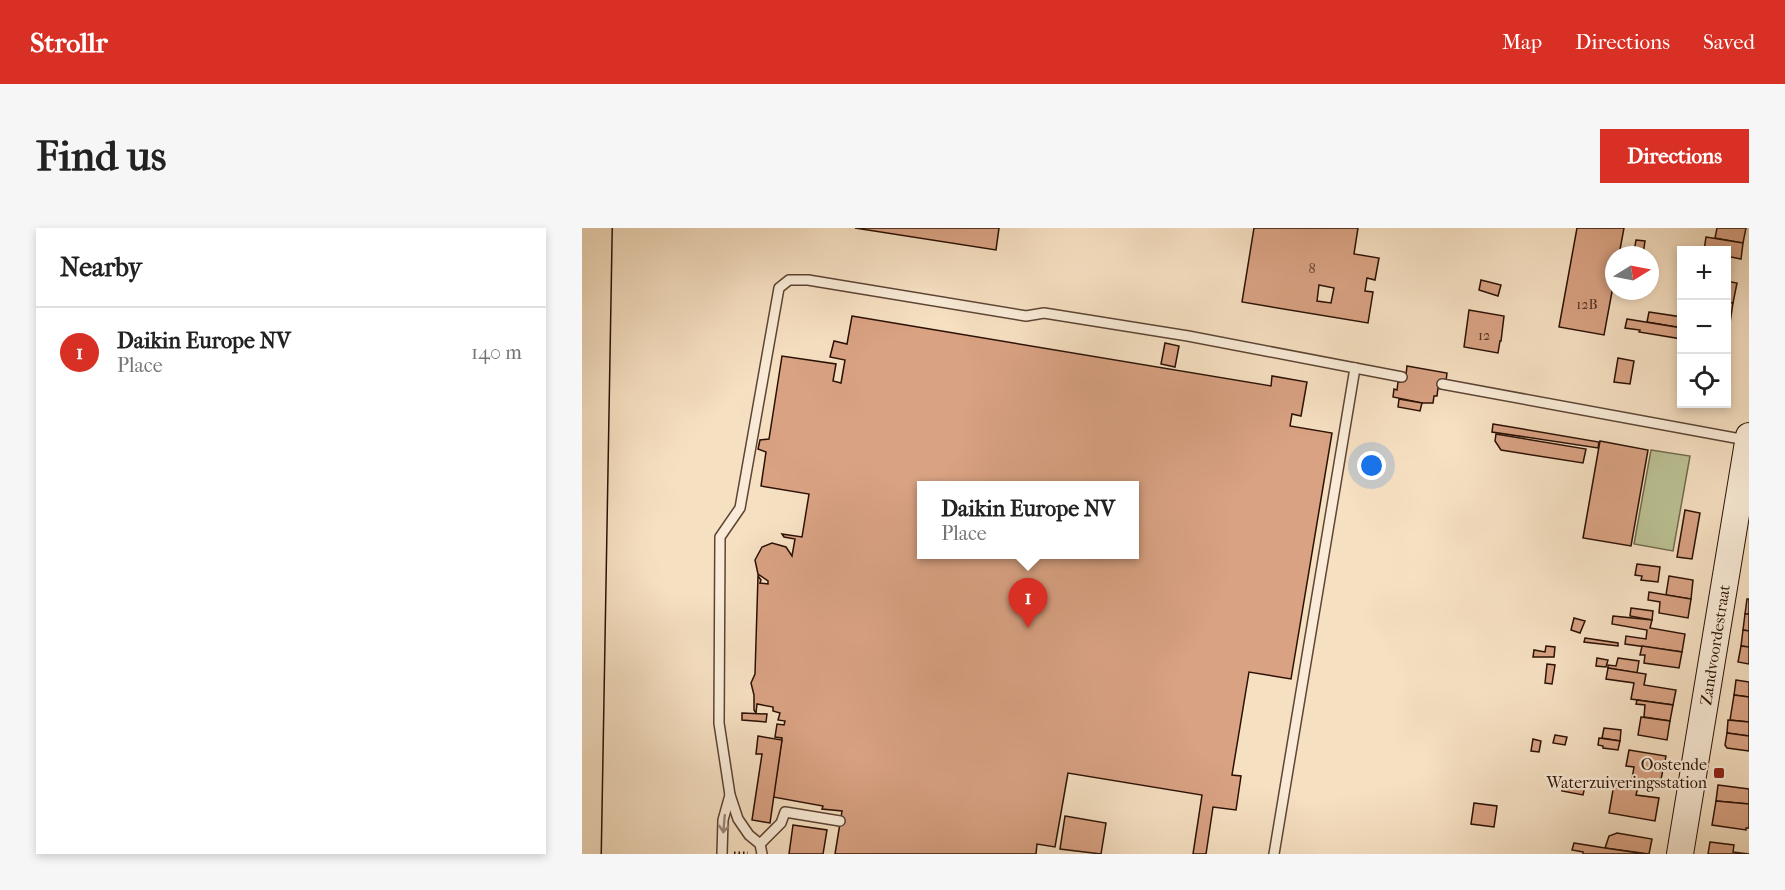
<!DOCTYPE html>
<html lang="en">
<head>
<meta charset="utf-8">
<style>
  body { margin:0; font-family:"IM FELL French Canon",serif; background:#f6f6f6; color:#222 }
  .controls { position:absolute; right:18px; top:18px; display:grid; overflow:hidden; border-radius:0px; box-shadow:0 3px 9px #0003 }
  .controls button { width:54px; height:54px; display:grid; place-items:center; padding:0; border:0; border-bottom:2px solid #e0e0e0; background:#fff; color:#222; font:30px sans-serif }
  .compass { position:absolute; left:1023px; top:18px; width:54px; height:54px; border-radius:50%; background:#fff; box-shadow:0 3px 9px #0003; rotate:80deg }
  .you { position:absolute; left:790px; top:238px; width:21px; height:21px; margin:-15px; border:4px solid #fff; border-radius:50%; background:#1a73e8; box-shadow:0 0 0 9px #1a73e833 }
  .badge { display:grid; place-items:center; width:39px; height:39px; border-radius:50%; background:#d93025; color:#fff; font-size:20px; font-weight:700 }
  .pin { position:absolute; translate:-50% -50px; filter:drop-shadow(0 2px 3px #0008) }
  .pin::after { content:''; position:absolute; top:32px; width:21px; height:18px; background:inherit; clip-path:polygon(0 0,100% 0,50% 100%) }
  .popup { position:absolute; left:335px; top:253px; width:222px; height:78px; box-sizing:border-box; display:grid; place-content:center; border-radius:0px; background:#fff; filter:drop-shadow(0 2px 4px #0005); font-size:20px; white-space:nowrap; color:#767676 }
  .popup b { font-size:22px; color:#222 }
  .popup::after { content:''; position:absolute; left:50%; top:100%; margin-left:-12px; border:12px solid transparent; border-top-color:#fff }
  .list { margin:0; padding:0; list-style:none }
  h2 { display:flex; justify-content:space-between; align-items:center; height:78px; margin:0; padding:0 24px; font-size:26px }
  h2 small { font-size:20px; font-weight:400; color:#767676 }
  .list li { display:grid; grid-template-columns:39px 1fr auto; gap:18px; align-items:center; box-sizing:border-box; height:90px; padding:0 24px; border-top:2px solid #e0e0e0 }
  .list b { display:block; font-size:22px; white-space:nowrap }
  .list p { margin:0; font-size:20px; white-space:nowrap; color:#767676 }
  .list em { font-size:20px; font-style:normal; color:#767676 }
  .icon { flex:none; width:33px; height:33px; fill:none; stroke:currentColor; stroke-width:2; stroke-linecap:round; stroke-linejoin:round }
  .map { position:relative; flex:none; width:1167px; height:626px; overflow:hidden; border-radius:0px }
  header { display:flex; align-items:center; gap:36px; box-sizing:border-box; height:84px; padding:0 30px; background:#d93025; color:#fff }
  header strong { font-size:28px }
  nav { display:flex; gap:33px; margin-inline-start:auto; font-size:21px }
  .intro { display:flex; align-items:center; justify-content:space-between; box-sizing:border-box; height:144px; padding:0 36px }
  h1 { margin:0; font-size:42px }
  .button { padding:15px 27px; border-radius:0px; background:#d93025; color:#fff; font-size:21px; font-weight:700 }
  main { display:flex; gap:36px; padding:0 36px }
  aside { flex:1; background:#fff; border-radius:0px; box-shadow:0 3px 9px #0003 }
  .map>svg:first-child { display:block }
  .garden { fill:#bbc294; stroke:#72694c; stroke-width:1.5 }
  .building { fill:#d9a283; stroke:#2a1004; stroke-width:1.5; fill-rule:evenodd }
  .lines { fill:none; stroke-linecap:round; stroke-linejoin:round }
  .lane-casing { stroke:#5d4434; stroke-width:12 }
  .secondary-casing { stroke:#2a1004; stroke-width:28 }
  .highway-casing { stroke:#2a1004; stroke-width:36 }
  .path { stroke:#2a1004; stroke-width:3; stroke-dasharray:1.5 3; stroke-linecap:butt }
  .lane { stroke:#f9ebd7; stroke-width:9 }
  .secondary { stroke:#f9ebd7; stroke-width:26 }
  .highway { stroke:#f6e0c2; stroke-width:33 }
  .oneway { stroke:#9c8878 }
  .poi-dot { fill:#8f2418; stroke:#f9ebd7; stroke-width:2 }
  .labels { text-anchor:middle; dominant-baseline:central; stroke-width:4.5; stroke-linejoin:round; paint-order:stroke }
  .number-label { font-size:14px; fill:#563424 }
  .street-label { font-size:16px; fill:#2a1004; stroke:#f9ebd7 }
  .poi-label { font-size:16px; fill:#2a1004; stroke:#f9ebd7; text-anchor:end }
</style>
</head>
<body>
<header>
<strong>Strollr</strong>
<nav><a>Map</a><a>Directions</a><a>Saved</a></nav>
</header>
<div class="intro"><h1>Find us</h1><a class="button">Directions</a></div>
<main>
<aside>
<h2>Nearby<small></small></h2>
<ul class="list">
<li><span class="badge">1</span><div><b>Daikin Europe NV</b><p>Place</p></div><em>140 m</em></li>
</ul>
</aside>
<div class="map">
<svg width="1167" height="626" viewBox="0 0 1167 626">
  <rect width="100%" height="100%" fill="#f6e0c2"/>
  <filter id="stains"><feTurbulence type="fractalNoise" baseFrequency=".00333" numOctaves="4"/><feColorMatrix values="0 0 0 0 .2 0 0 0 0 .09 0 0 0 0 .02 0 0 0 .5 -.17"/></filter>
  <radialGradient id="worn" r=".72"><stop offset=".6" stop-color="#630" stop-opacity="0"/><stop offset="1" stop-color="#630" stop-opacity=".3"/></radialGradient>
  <path class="garden" d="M1069 222 1108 228 1091 323 1052 316Z"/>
  <g class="building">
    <path d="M273 0H417L414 22Z"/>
    <path d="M672 0H776L772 26 797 30 793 52 785 50 783 63 791 64 786 95 660 74ZM737 57 752 60 749 75 735 73Z"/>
    <path d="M995 0H1042L1037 27H1032V53L1022 107 977 99Z"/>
    <path d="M1135 0H1164L1161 15 1133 10Z"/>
    <path d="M1124 9 1161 15 1159 31 1144 28V22H1122Z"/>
    <path d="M1054 12 1063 13 1061 26 1052 24Z"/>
    <path d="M899 52 919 57 916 68 897 62Z"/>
    <path d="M1144 53 1155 55 1151 75 1144 74Z"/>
    <path d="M1144 74 1151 75 1148 95 1144 94Z"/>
    <path d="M887 82 922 88 919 113H918L916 125 882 119Z"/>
    <path d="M1067 84 1100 89V100L1065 94Z"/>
    <path d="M270 88 689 158 690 148 725 154 719 188 710 186 708 198 750 205 709 451 667 444 650 547 659 548 654 582 631 579 624 626H611L620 567 486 545 473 619 455 616 454 626H253L260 583 240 581 241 578 191 569 200 510 193 509 195 496 202 497 203 493 196 492 198 485 191 483V479L175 476 174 485 172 482V467L169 455 173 446 176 348 179 352 178 355 186 356V353L176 346 173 332 180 319 190 315 204 319 210 328 213 311 202 309 200 306 220 309 227 266 179 258 184 224 176 221 178 212 187 211 200 128 254 136 251 153 259 155 263 132 248 129 252 113 265 116ZM340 258H552V326H340Z"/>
    <path d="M1045 91 1100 100V111L1057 104 1058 102 1043 100Z"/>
    <path d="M583 115 597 118 593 139 579 136Z"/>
    <path d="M1036 130 1052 133 1048 156 1032 154Z"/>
    <path d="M825 138 865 145 864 153H861L859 161 856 160 855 168H852L851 175H840L811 169 812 161 815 162 816 154H819L821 146 824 147Z"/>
    <path d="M817 171 840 175 838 183 816 179Z"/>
    <path d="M911 196 1017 214 1016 220 910 204Z"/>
    <path d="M914 206 1004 221 1001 235 919 222 913 213Z"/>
    <path d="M1018 213 1066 222 1049 318 1001 310Z"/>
    <path d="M1103 282 1118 285 1110 331 1095 329Z"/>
    <path d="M1055 336 1078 339 1076 354 1059 352 1060 348 1053 347Z"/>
    <path d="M1087 348 1111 352 1109 371 1084 367Z"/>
    <path d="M1067 364 1109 371 1106 390 1077 385 1078 374 1066 372Z"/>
    <path d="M1165 371H1167V386H1163Z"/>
    <path d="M1049 380 1071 383 1070 392 1048 388Z"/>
    <path d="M1163 386H1167V403L1161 402Z"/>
    <path d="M1031 388 1070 392 1068 400 1103 406 1100 424 1043 416 1044 408 1064 411 1065 402 1030 396Z"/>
    <path d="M992 390 1003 393 998 405 989 402Z"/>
    <path d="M1161 402 1167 403V419L1159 418Z"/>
    <path d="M1003 410 1036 415V418L1002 414Z"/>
    <path d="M964 418 973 419 972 429H951L952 422 963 424Z"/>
    <path d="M1060 418 1100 424 1097 440 1062 435 1063 427H1058Z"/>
    <path d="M1159 418 1167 419V436L1156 434Z"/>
    <path d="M1015 430 1026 432 1024 439 1014 438Z"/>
    <path d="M1036 430 1057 433 1055 445 1026 440V437L1034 438Z"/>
    <path d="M965 436 973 437 970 456 963 455Z"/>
    <path d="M1026 440 1064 446 1062 457 1094 462 1091 477 1049 471 1052 455 1024 451Z"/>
    <path d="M1154 452 1167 454V469L1152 467Z"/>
    <path d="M1152 467 1167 469V494L1148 492Z"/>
    <path d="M1055 472 1091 477 1088 493 1062 489 1063 477 1054 476Z"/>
    <path d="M160 485 185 486 184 494 160 492Z"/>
    <path d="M1059 489 1088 493 1085 512 1056 507Z"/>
    <path d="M1146 492 1167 494V508L1145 505Z"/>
    <path d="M1022 500 1039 502 1038 513 1020 510Z"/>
    <path d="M1145 505 1167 508V523L1145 520 1143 517Z"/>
    <path d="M973 507 985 509 983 517 971 515Z"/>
    <path d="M176 508 200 512 188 595 170 592 180 526H174Z"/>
    <path d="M1017 510 1038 513 1036 522 1021 520V518L1016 517Z"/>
    <path d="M951 511 959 513 957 524 949 523Z"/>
    <path d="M1047 522 1084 528 1078 556 1050 551 1052 539 1044 538Z"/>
    <path d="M982 554 1003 558 1001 567 980 563Z"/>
    <path d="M1032 556 1056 559 1054 567 1077 570 1073 593 1027 585Z"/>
    <path d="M1136 557 1167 561V576L1134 573Z"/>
    <path d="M1134 573 1167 576V600H1164V602L1130 597Z"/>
    <path d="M892 575 915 578 912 599 889 596Z"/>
    <path d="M483 588 524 595 519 626 478 621Z"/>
    <path d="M211 597 245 602 241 626H207Z"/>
    <path d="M1035 605 1070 611 1067 626 1023 620 1027 608Z"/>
    <path d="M1128 614 1152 617 1151 624 1167 626H1126Z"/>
    <path d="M992 615 1023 620 1063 626H1001V624L990 622Z"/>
  </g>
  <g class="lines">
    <g class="lane-casing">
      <g id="lane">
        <path d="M860 156 1164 212"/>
        <path d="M178 616 199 595 203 584 258 593"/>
        <path d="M140 626 141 592 148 567"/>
        <path d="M180 626 178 616 167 607 156 591 148 567 137 495 138 309 158 280 197 60 207 52H226L444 88 462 85 606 108 820 149"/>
        <path d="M692 626 773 140"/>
      </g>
    </g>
    <g class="secondary-casing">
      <path id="secondary" d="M1098 626 1167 208"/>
    </g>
    <g class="highway-casing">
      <path id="highway" d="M2 626 13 0"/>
    </g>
    <path class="path" d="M152 625H166"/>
    <use href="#lane" class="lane"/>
    <use href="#secondary" class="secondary"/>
    <use href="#highway" class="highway"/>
  </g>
  <defs><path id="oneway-shaft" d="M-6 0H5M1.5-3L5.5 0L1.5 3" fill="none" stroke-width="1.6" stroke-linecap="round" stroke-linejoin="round" transform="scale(1.5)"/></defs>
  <use class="oneway" href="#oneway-shaft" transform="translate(142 596) rotate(95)"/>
  <rect class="poi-dot" x="1131" y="539" width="12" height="12" rx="3"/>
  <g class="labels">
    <g class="number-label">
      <text x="730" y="40">8</text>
      <text x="1005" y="76">12B</text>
      <text x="902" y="107">12</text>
    </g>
    <g class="street-label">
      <text transform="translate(1133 417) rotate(-81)">Zandvoordestraat</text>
    </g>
    <g class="poi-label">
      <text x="1125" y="536">Oostende<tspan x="1125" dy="18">Waterzuiveringsstation</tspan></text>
    </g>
  </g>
  <rect width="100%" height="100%" filter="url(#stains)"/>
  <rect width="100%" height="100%" fill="url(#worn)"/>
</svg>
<div class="controls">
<button>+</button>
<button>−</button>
<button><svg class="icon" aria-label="locate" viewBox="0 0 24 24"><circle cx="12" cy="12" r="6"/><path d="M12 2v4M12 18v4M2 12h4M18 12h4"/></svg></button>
</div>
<svg class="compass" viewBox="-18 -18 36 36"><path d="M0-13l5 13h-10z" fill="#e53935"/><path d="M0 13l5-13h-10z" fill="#767676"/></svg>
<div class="you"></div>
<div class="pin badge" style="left:446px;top:400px">1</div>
<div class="popup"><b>Daikin Europe NV</b>Place</div>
</div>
</main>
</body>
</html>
